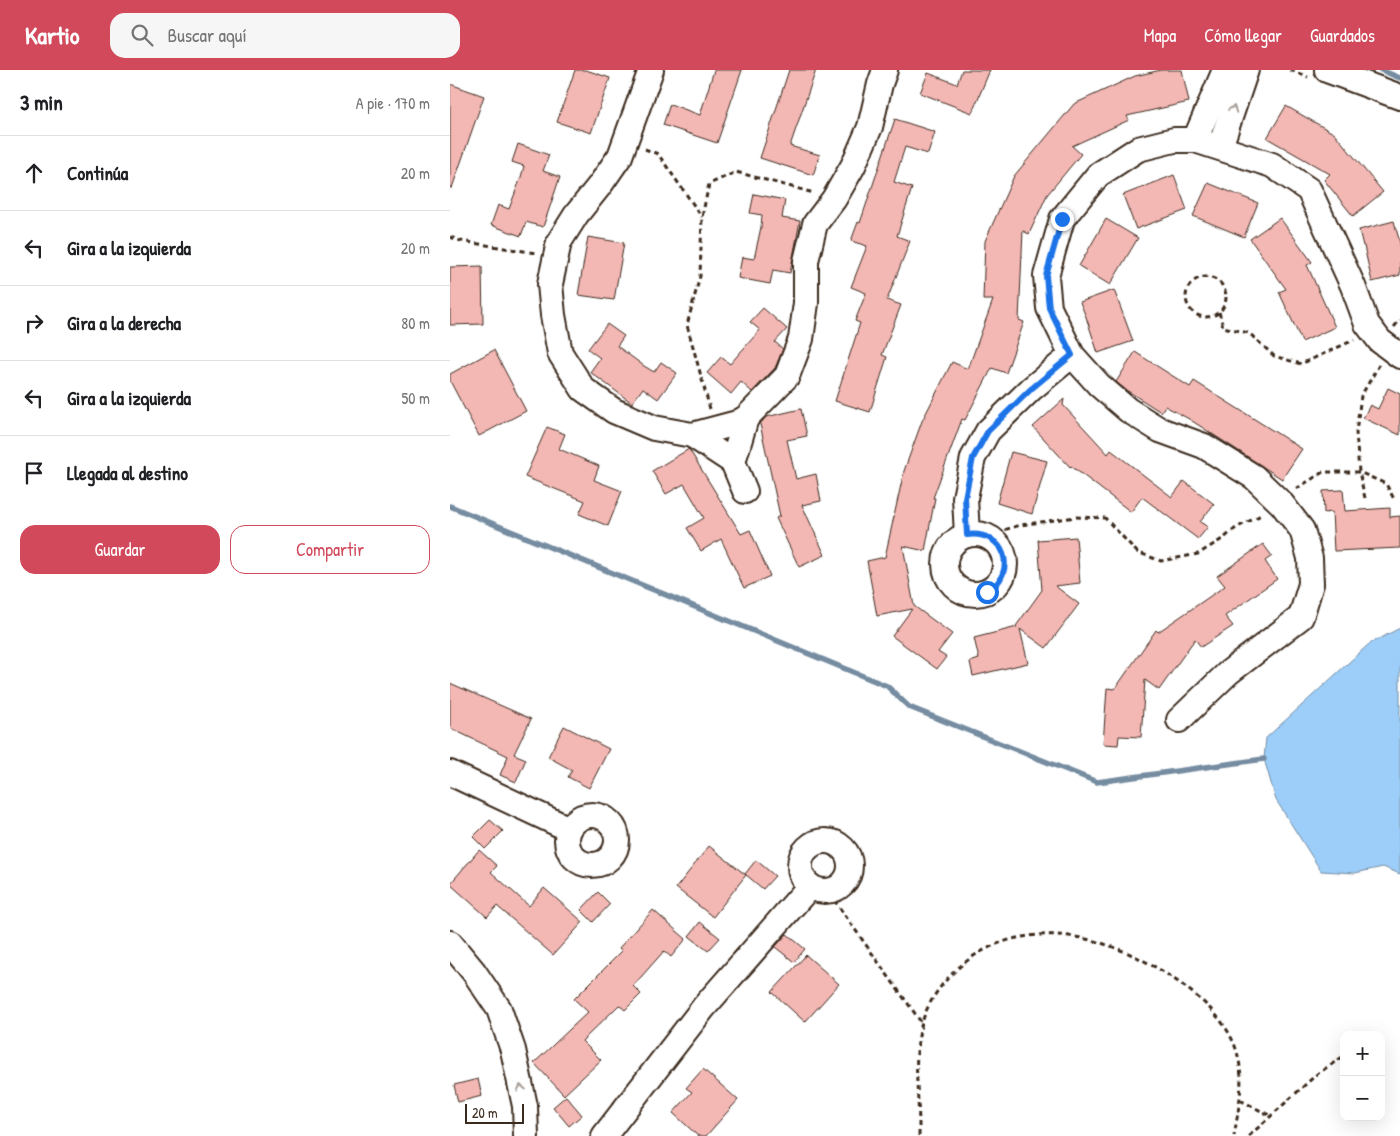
<!DOCTYPE html>
<html lang="es">
<head>
<meta charset="utf-8">
<style>
  body { margin:0; font-family:"Patrick Hand",sans-serif; background:#f6f6f6; color:#202124 }
  .controls { position:absolute; right:15px; bottom:15px; display:grid; overflow:hidden; border-radius:10px; box-shadow:0 5px 20px #0002 }
  .controls button { width:45px; height:45px; display:grid; place-items:center; padding:0; border:0; border-bottom:1px solid #e0e0e0; background:#fff; color:#202124; font:25px sans-serif }
  .scale { position:absolute; left:15px; bottom:12px; width:59px; box-sizing:border-box; padding-left:5px; border:2px solid #3b2a1e; border-top:0; font-size:14px; line-height:18px; white-space:nowrap; color:#3b2a1e; -webkit-text-stroke:4px #fff; paint-order:stroke }
  .stop { position:absolute; width:15px; height:15px; margin:-11px; border:4px solid #1a73e8; border-radius:50%; background:#fff }
  .stop.end { background:#1a73e8; border-color:#fff; box-shadow:0 1px 5px #0008 }
  .list { margin:0; padding:0; list-style:none }
  h2 { display:flex; justify-content:space-between; align-items:center; height:65px; margin:0; padding:0 20px; font-size:21px }
  h2 small { font-size:16px; font-weight:400; color:#757577 }
  .list li { display:grid; grid-template-columns:32px 1fr auto; gap:15px; align-items:center; box-sizing:border-box; height:75px; padding:0 20px; border-top:1px solid #e0e0e0 }
  .list b { display:block; font-size:19px; white-space:nowrap }
  .list em { font-size:16px; font-style:normal; color:#757577 }
  .actions { display:flex; gap:10px; padding:15px 20px }
  .actions a { flex:1; padding:11px 0; border:1px solid #d1495b; border-radius:15px; text-align:center; font-size:18px; color:#d1495b }
  .actions .main { background:#d1495b; color:#fff }
  .icon { flex:none; width:28px; height:28px; fill:none; stroke:currentColor; stroke-width:2; stroke-linecap:round; stroke-linejoin:round }
  .map { position:relative; flex:none; width:950px; height:1066px; overflow:hidden }
  header { display:flex; align-items:center; gap:30px; box-sizing:border-box; height:70px; padding:0 25px; background:#d1495b; color:#fff }
  header strong { font-size:24px }
  nav { display:flex; gap:28px; margin-inline-start:auto; font-size:18px }
  .search { width:350px; height:45px; background:#f6f6f6; display:flex; align-items:center; gap:12px; box-sizing:border-box; padding:0 18px; border-radius:15px; color:#757577; font-size:19px }
  main { display:flex }
  aside { flex:1; background:#fff }
  .map>svg:first-child { display:block }
  .water { fill:#9ccef9; stroke:#758ca1 }
  .lines { fill:none; stroke-linecap:round; stroke-linejoin:round }
  .stream { stroke:#758ca1; stroke-width:5.5 }
  .building { fill:#f3b7b4; stroke:#3b2a1e }
  .minor-casing { stroke:#3b2a1e; stroke-width:28 }
  .path { stroke:#3b2a1e; stroke-width:3; stroke-dasharray:5 4; stroke-linecap:butt }
  .minor { stroke:#fff; stroke-width:24 }
  .oneway { stroke:#a79f9a }
  .route { stroke:#1a73e8; stroke-width:6 }
</style>
</head>
<body>
<header>
<strong>Kartio</strong>
<div class="search"><svg class="icon" aria-label="search" viewBox="0 0 24 24"><circle cx="10" cy="10" r="6"/><path d="M15 15l6 6"/></svg>Buscar aquí</div>
<nav><a>Mapa</a><a>Cómo llegar</a><a>Guardados</a></nav>
</header>
<main>
<aside>
<h2>3 min<small>A pie · 170 m</small></h2>
<ul class="list">
<li><svg class="icon" aria-label="ahead" viewBox="0 0 24 24"><path d="M12 20V5M6 11l6-6 6 6"/></svg><div><b>Continúa</b></div><em>20 m</em></li>
<li><svg class="icon" aria-label="left" viewBox="0 0 24 24"><path d="M17 20v-9H6M10 6l-5 5 5 5"/></svg><div><b>Gira a la izquierda</b></div><em>20 m</em></li>
<li><svg class="icon" aria-label="right" viewBox="0 0 24 24"><path d="M7 20v-9h11M14 6l5 5-5 5"/></svg><div><b>Gira a la derecha</b></div><em>80 m</em></li>
<li><svg class="icon" aria-label="left" viewBox="0 0 24 24"><path d="M17 20v-9H6M10 6l-5 5 5 5"/></svg><div><b>Gira a la izquierda</b></div><em>50 m</em></li>
<li><svg class="icon" aria-label="arrive" viewBox="0 0 24 24"><path d="M6 21V4h12l-3 4 3 4H6"/></svg><div><b>Llegada al destino</b></div></li>
</ul>
<div class="actions"><a class="main">Guardar</a><a>Compartir</a></div>
</aside>
<div class="map">
<svg width="950" height="1066" viewBox="0 0 950 1066">
  <rect width="100%" height="100%" fill="#fff"/>
  <filter id="ink" filterUnits="userSpaceOnUse"><feTurbulence type="fractalNoise" baseFrequency=".02" numOctaves="2"/><feDisplacementMap in="SourceGraphic" scale="10" xChannelSelector="R" yChannelSelector="G"/><feConvolveMatrix kernelMatrix="1 2 1 2 8 2 1 2 1" color-interpolation-filters="sRGB"/></filter>
  <g filter="url(#ink)">
    <path class="water" d="M950 558V804L933 797 905 803 871 801 826 730 814 689 816 668 919 574Z"/>
    <g class="lines">
      <g class="stream">
        <path d="M931 0 950 8"/>
        <path d="M0 436 437 616 459 637 647 712 814 689"/>
      </g>
    </g>
    <g class="building">
      <path d="M125 0H136L160 8 141 63 107 52Z"/>
      <path d="M264 0H292L267 73 213 55 220 34 250 45Z"/>
      <path d="M339 0H366L340 76 370 85 363 105 310 88Z"/>
      <path d="M512 0H540L522 43 470 23 478 3 507 14Z"/>
      <path d="M711 0H732L739 32 677 46 679 50 622 76 631 84 597 125 579 164 573 161 569 250 574 252 556 303 542 298 515 350 512 349 483 428H485L475 481 453 476 464 536 502 564 488 582 496 587 487 599 442 566 462 539 427 546 417 491 435 487 454 401 472 351 502 292 518 299 543 230H533L535 171 564 106 624 34 685 6Z"/>
      <path d="M0 14 34 26 2 118H0Z"/>
      <path d="M836 36 885 64 933 122 903 146 874 110 880 104 817 68Z"/>
      <path d="M445 49 485 62 478 84 455 77 444 112 462 118 447 166 460 171 437 230 451 235 432 285 437 287 420 342 385 331 410 253 405 251 416 223 401 217 417 176 401 171 408 152 410 153Z"/>
      <path d="M68 74 99 85 93 101 110 107 93 157 76 152 71 166 41 155 48 135 59 139 71 107 74 96 62 92Z"/>
      <path d="M724 105 737 140 686 159 673 125Z"/>
      <path d="M758 113 808 133 794 167 743 146Z"/>
      <path d="M304 124 335 130 332 148 350 151 340 203 323 200 320 214 288 208 292 187 304 189 311 157 312 145 300 143Z"/>
      <path d="M830 148 862 192 857 195 885 257 852 272 829 222 836 219 800 169Z"/>
      <path d="M656 149 688 168 660 215 629 196Z"/>
      <path d="M944 151 950 173V205L922 212 914 176H913L909 160Z"/>
      <path d="M138 167 174 173 164 230 128 225Z"/>
      <path d="M32 196 33 254 0 255V197Z"/>
      <path d="M664 220 683 271 648 283 636 247 630 232Z"/>
      <path d="M313 238 337 259 325 272 333 279 325 298 302 322 291 312 281 324 257 303 271 287 280 294 302 269 310 260 300 252Z"/>
      <path d="M157 254 174 266 167 276 194 296 204 302 211 292 227 303 208 329 193 318 182 333 140 302 150 288 138 279Z"/>
      <path d="M44 280 76 341 29 366 0 311V304Z"/>
      <path d="M685 282 740 317 744 311 852 379 832 409 739 349 715 336 711 342 676 320 666 312Z"/>
      <path d="M938 318 950 324V365L913 348 920 335 928 339Z"/>
      <path d="M614 329 613 335 658 384 661 380 722 427 734 411 764 434 750 452 758 457 748 469 692 427 681 442 621 396 620 397 583 357Z"/>
      <path d="M351 339 357 366 337 370 346 409 366 404 371 431 352 435 375 485 349 497 326 448 330 446 310 354 316 347Z"/>
      <path d="M97 357 115 364 109 379 149 396 144 410 172 421 158 456 129 444 135 431 75 407Z"/>
      <path d="M239 379 291 464 300 460 320 506 294 518 271 469 251 481 237 458 254 448 234 414 216 424 202 401Z"/>
      <path d="M561 382 597 391 582 444 547 433Z"/>
      <path d="M893 420 895 441 940 438V447L950 446V478L884 481 882 442 874 443 873 421Z"/>
      <path d="M626 467 630 513 605 516 629 534 596 578 570 559 578 593 523 606 520 592 529 589 524 568 567 557 566 556 592 520 588 470Z"/>
      <path d="M813 474 822 486 815 491 827 509 775 546 783 556 751 577 745 569 709 620 695 610 691 667 669 666 668 675 653 674 657 618 665 619 706 560 708 562 775 516 767 506Z"/>
      <path d="M0 613 81 649 64 684 76 689 66 712 50 705 58 686 0 658Z"/>
      <path d="M114 656 159 679 139 718 118 707 122 700 98 687Z"/>
      <path d="M40 750 53 761 35 779 23 767Z"/>
      <path d="M259 776 296 805 263 847 226 818Z"/>
      <path d="M29 780 47 796 41 802 79 836 94 818 133 852 103 885 47 836 37 847 0 814Z"/>
      <path d="M306 790 325 806 313 819 295 804Z"/>
      <path d="M148 822 160 834 143 852 131 840Z"/>
      <path d="M203 840 236 869 221 887 214 881 183 916 191 924 175 940 169 935 132 971 151 990 114 1025 84 993 138 942 124 929 172 881 169 878Z"/>
      <path d="M250 852 270 868 258 881 239 866Z"/>
      <path d="M337 864 355 879 344 892 325 877Z"/>
      <path d="M356 885 389 914 355 952 322 922Z"/>
      <path d="M253 999 288 1030 256 1066H248L223 1043 242 1022 236 1018Z"/>
      <path d="M28 1009 32 1026 8 1032 4 1015Z"/>
      <path d="M116 1026 132 1045 119 1056 103 1037Z"/>
    </g>
    <g class="lines">
      <g class="minor-casing">
        <g id="minor">
          <path d="M201 0 170 86 150 115 126 145 109 172 100 214 103 245 110 283 133 319 164 341 204 358 242 365 287 353 296 348 337 306 351 269 356 233V191L365 154 384 129 403 96 420 57 430 14 435 0"/>
          <path d="M877 0 950 27"/>
          <path d="M745 70 775 0"/>
          <path d="M770 77 796 0"/>
          <path d="M242 365 283 392 295 421"/>
          <path d="M283 392 296 348"/>
          <circle cx="525" cy="494" r="30"/>
          <path d="M517 465 515 428 523 388 538 361 581 319 622 285"/>
          <path d="M729 650 778 603 851 547 861 514 860 488 852 460 832 434 804 407 754 376 710 360 678 340 649 315 622 285 599 238 596 206 612 149 648 105 688 79 724 70H745L822 95 859 120 903 216 917 254 930 271 950 286"/>
          <path d="M0 703 119 759"/>
          <circle cx="142" cy="770" r="25"/>
          <circle cx="375" cy="796" r="25"/>
          <path d="M0 873 24 902 49 939 63 980 75 1036 76 1066"/>
          <path d="M154 1066 254 937 360 816"/>
        </g>
      </g>
      <g class="path">
        <path d="M840 0 858 7"/>
        <path d="M195 79 208 84 252 147"/>
        <path d="M0 167 11 171 86 183"/>
        <circle cx="756" cy="227" r="20"/>
        <path d="M769 242 773 257 799 263 824 286 851 294 904 270"/>
        <path d="M944 257 950 250"/>
        <path d="M260 339 237 255 250 206 252 147 259 114 286 102 364 123"/>
        <path d="M846 419 873 402H909L936 414 944 429"/>
        <path d="M915 428 909 402 906 362 911 326 929 295"/>
        <path d="M538 465 570 455 626 447 655 448 687 482 711 491 748 484 774 468 786 458 813 444"/>
        <path d="M379 823 471 952"/>
        <path d="M790 1030 821 1046"/>
        <path d="M469 1066C470 1023 459 980 477 939 488 916 506 897 527 884 593 844 674 872 731 914 754 931 775 950 785 976 796 1006 789 1036 784 1066"/>
        <path d="M799 1066 867 1004 894 986"/>
      </g>
      <use href="#minor" class="minor"/>
    </g>
    <defs><path id="oneway-chevron" d="M-2-3.5L2.5 0L-2 3.5" fill="none" stroke-width="1.6" stroke-linecap="round" stroke-linejoin="round" transform="scale(1.25)"/></defs>
    <g class="oneway">
      <use href="#oneway-chevron" transform="translate(783 39) rotate(-71)"/>
      <use href="#oneway-chevron" transform="translate(71 1018) rotate(-102)"/>
    </g>
  </g>
  <g class="lines" filter="url(#ink)">
    <path class="route" d="M537 522C569 502 555 460 517 465L515 428 523 388 538 361 581 319 622 285 599 238 596 206 612 149"/>
  </g>
</svg>
<div class="controls">
<button>+</button>
<button>−</button>
</div>
<div class="scale">20 m</div>
<div class="stop" style="left:537px;top:522px"></div>
<div class="stop end" style="left:612px;top:149px"></div>
</div>
</main>
</body>
</html>
